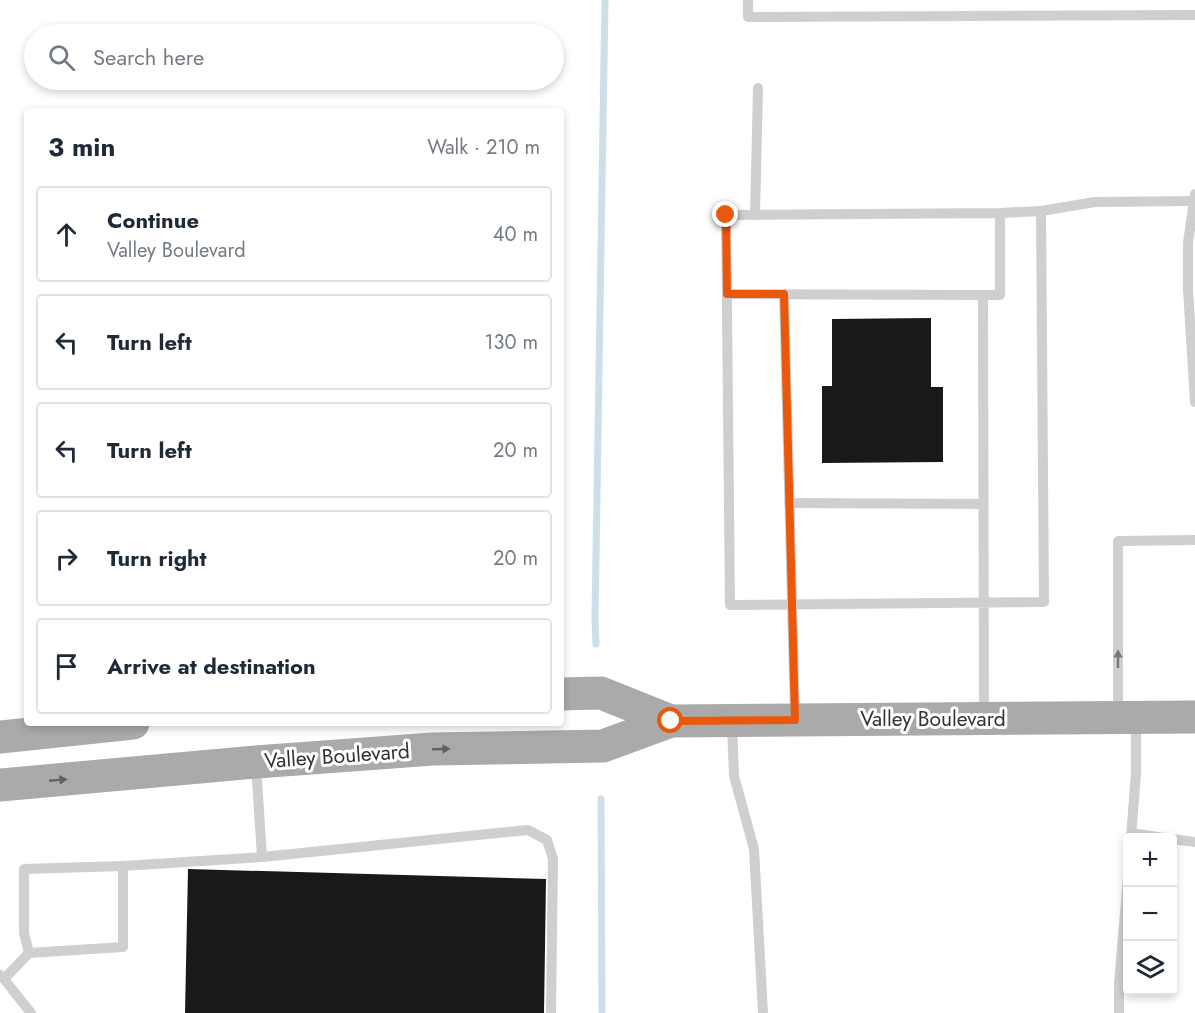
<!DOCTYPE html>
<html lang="en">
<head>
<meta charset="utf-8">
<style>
  body { margin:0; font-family:Jost,sans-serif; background:#f2f2f3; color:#1f2937 }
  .controls { position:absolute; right:18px; bottom:18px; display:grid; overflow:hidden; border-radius:6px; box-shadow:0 3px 9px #0003 }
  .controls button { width:54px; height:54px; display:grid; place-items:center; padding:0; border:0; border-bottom:2px solid #e0e1e3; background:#fff; color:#1f2937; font:30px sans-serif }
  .stop { position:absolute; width:18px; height:18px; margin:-14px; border:4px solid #ea580c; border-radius:50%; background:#fff }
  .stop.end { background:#ea580c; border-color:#fff; box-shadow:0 2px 6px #0008 }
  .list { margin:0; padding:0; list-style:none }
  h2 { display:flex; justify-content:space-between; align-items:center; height:78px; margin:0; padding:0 24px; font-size:26px }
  h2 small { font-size:20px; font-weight:400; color:#747a83 }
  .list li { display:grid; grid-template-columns:39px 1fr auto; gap:18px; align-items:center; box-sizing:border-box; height:96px; margin:0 12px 12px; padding:0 12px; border:2px solid #e0e1e3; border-radius:6px }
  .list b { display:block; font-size:22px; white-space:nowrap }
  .list p { margin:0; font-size:20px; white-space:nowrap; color:#747a83 }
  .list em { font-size:20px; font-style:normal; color:#747a83 }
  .icon { flex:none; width:33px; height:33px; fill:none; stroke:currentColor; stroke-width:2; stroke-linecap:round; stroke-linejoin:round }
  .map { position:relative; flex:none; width:1195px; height:1013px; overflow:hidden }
  .search { position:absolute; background:#fff; box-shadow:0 3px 9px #0003; left:24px; top:24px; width:540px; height:66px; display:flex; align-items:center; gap:15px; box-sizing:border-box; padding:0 21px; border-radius:33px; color:#747a83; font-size:22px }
  .panel { position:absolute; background:#fff; box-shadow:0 3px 9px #0003; left:24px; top:108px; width:540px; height:618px; border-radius:6px }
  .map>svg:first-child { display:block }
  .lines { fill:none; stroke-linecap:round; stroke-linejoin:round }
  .stream { stroke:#cedfe9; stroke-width:7 }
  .building { fill:#191919 }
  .lane { stroke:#cfcfcf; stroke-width:10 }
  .primary { stroke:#aaa; stroke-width:33 }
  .oneway { fill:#797979 }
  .oneway2 { fill:#626262 }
  .route { stroke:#ea580c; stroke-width:8 }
  .labels { text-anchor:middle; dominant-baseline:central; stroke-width:6; stroke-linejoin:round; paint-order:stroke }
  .street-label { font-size:21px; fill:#323232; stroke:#fff }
</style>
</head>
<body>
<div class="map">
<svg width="1195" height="1013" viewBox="0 0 1195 1013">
  <rect width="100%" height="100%" fill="#fff"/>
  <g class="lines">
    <g class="stream">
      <path d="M596 644 595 618 605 0"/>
      <path d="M601 799 602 1013"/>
    </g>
  </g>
  <g class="building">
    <path d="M931 318V387H943V462L822 463V386H832V319Z"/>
    <path d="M188 869 546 879 544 1013H185Z"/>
  </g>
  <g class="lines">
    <g class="lane">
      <path d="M748 0V17L1195 15"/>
      <path d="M1195 194 1188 243V290L1195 402"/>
      <path d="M1041 211 1095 202 1194 201"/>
      <path d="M755 215 758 88"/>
      <path d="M727 294 983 295"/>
      <path d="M784 294 795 717"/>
      <path d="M789 503 983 504"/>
      <path d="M1118 714V541L1195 540"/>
      <path d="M984 715 983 295H1000V213L726 215 730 605 1044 602 1041 211 1000 213"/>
      <path d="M732 725 734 776 754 849 763 1013"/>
      <path d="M1131 833 1164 838"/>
      <path d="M1131 838 1136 773V721"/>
      <path d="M1172 839 1195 842"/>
      <path d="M262 857 528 830 547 840 553 859 551 1013"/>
      <path d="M29 953 24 933V869L123 866"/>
      <path d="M0 975 4 979 29 953 123 947V866L262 857 256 765"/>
      <path d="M4 979 31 1013"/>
      <path d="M1119 1013V983L1128 878"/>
    </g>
    <g class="primary">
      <path d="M561 694 601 693 671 721"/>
      <path d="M0 737 133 723"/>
      <path d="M0 785 256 762 433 749 603 746 671 721 1195 717"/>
    </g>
  </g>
  <defs><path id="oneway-solid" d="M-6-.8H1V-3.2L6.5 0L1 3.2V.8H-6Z" transform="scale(1.5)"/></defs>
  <use class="oneway" href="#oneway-solid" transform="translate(1118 659) rotate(-90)"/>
  <g class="oneway2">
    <use href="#oneway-solid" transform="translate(441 749) rotate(-2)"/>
    <use href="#oneway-solid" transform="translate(58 780) rotate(-5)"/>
  </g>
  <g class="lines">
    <path class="route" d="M671 721 795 720 784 294H727L726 215"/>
  </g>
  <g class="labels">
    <g class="street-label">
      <text x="933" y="719">Valley Boulevard</text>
      <text transform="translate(337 756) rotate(-4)">Valley Boulevard</text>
    </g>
  </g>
</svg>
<div class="controls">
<button>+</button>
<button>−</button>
<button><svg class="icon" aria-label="layers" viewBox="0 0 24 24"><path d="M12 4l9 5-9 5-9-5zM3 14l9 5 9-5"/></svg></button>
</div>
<div class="stop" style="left:671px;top:721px"></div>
<div class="stop end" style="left:726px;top:215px"></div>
<div class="search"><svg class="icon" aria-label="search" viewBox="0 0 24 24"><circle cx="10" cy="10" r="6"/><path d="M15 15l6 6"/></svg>Search here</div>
<section class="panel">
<h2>3 min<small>Walk · 210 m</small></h2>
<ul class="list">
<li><svg class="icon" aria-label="ahead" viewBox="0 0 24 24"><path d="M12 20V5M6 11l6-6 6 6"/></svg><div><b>Continue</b><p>Valley Boulevard</p></div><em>40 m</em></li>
<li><svg class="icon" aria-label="left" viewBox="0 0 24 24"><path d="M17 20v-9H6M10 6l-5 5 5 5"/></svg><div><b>Turn left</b></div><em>130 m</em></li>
<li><svg class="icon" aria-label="left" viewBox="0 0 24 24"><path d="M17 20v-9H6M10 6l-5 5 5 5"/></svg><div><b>Turn left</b></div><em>20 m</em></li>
<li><svg class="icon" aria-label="right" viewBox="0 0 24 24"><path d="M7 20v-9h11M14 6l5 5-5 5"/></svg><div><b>Turn right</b></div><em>20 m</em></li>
<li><svg class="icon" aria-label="arrive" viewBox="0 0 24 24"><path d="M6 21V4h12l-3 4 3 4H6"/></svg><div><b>Arrive at destination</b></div></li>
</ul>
</section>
</div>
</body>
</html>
